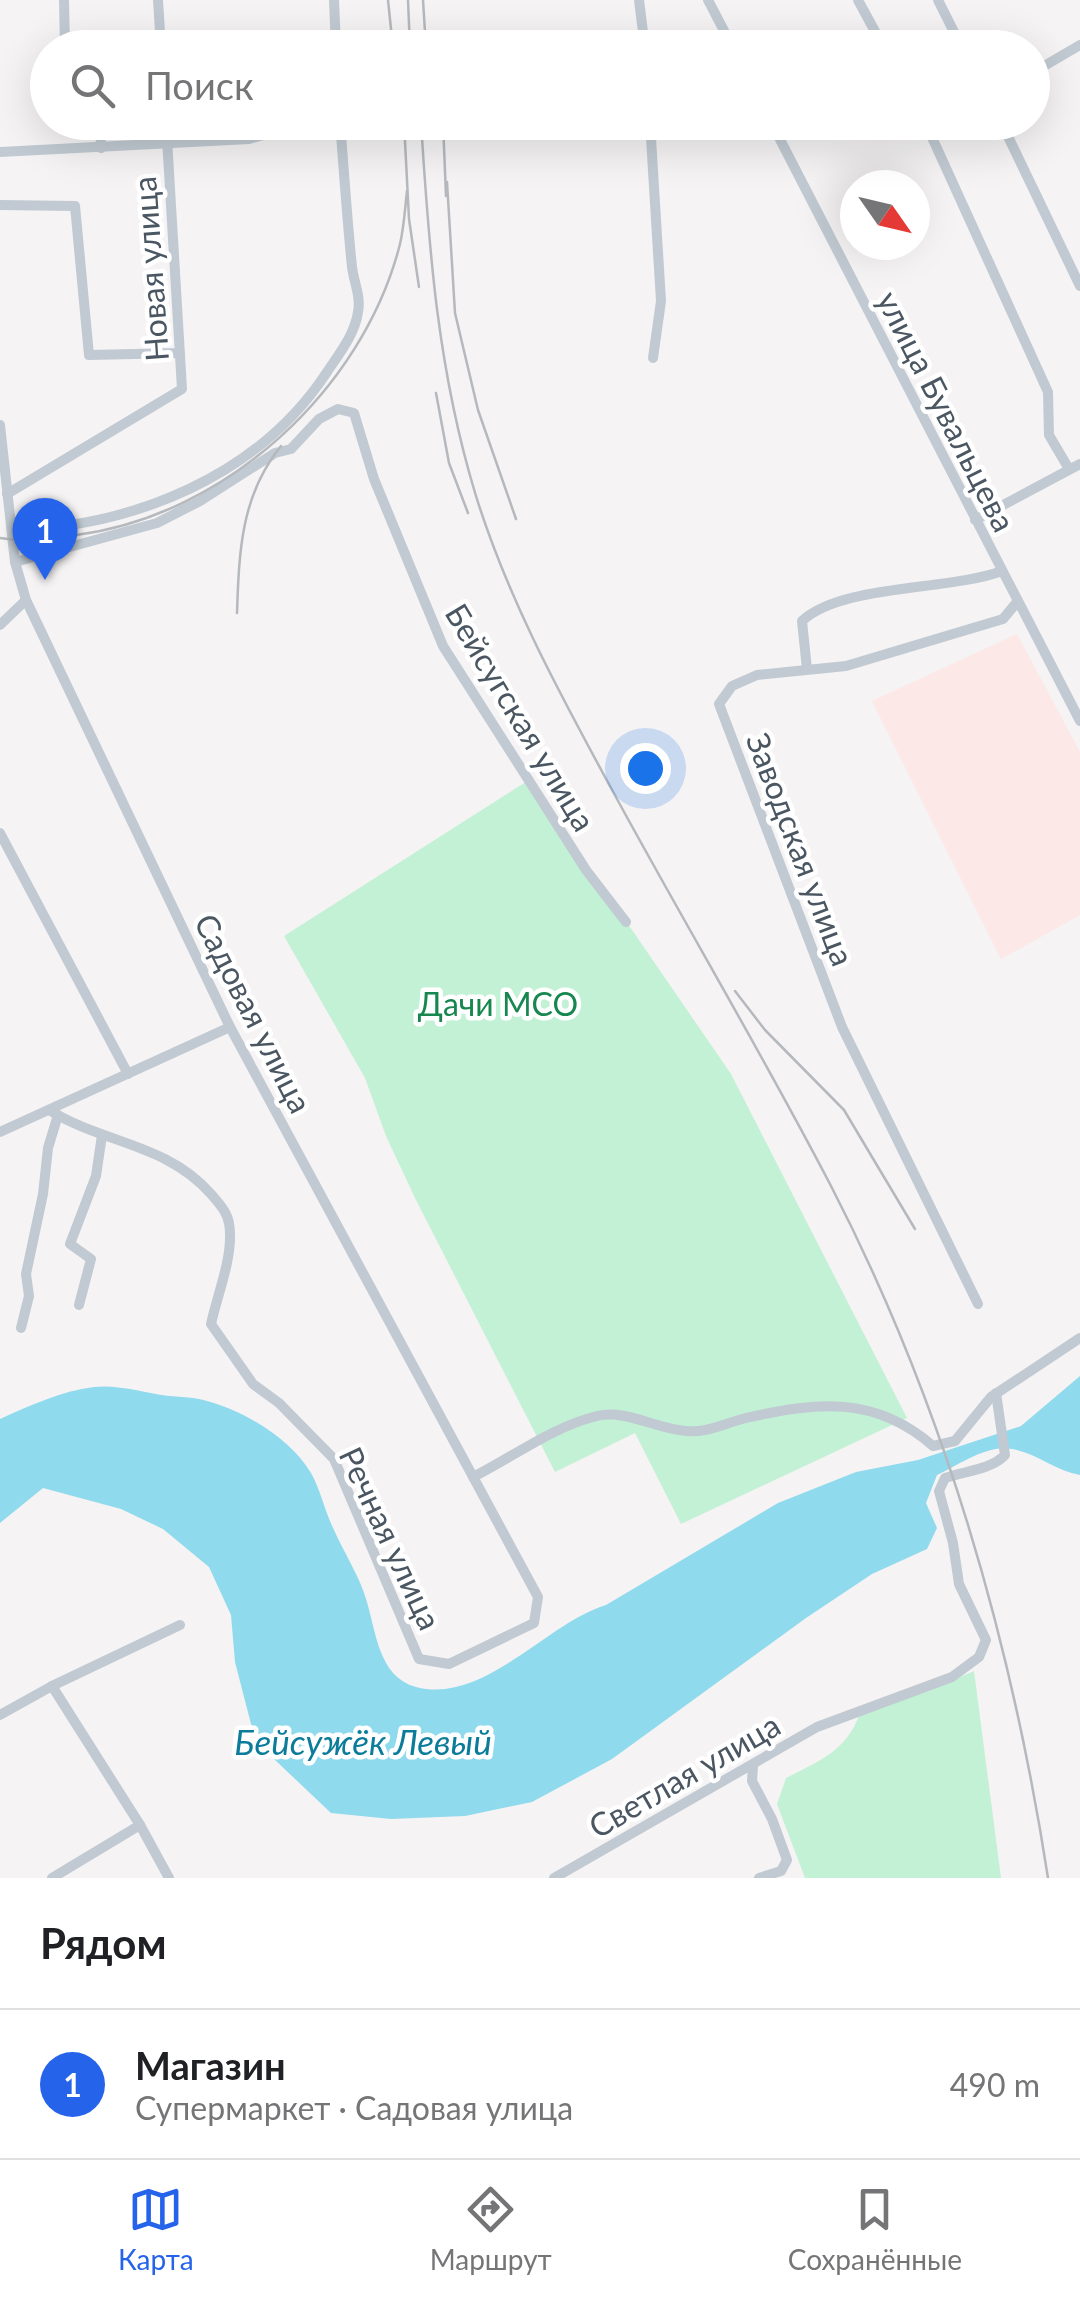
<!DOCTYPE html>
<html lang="ru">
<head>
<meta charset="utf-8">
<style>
  body { margin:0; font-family:Lato,sans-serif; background:#f2f2f2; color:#202124 }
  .compass { position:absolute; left:840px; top:170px; width:90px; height:90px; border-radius:50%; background:#fff; box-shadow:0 10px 40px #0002; rotate:124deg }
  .you { position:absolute; left:645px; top:768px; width:35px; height:35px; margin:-25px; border:8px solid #fff; border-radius:50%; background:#1a73e8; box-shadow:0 0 0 15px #1a73e833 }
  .badge { display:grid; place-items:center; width:65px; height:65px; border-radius:50%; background:#2563eb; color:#fff; font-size:32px; font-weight:700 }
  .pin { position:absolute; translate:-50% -82px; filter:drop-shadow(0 2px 5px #0008) }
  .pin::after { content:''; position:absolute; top:52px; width:35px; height:30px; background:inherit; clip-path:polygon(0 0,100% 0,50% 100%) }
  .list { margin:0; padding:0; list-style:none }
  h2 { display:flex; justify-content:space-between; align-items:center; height:130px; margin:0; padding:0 40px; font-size:42px }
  h2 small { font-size:32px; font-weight:400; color:#757577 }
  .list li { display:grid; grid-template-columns:65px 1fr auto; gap:30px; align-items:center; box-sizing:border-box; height:150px; padding:0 40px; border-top:2px solid #e0e0e0 }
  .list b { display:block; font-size:38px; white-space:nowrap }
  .list p { margin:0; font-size:32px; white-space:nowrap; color:#757577 }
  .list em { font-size:32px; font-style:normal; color:#757577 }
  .icon { flex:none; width:55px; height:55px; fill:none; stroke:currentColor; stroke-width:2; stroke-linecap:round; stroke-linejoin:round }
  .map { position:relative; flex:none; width:1080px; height:1878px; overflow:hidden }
  .search { position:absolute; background:#fff; box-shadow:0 10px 40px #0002; left:30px; right:30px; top:30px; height:110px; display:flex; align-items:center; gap:25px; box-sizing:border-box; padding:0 35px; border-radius:55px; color:#757577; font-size:38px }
  .sheet { height:280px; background:#fff }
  nav { display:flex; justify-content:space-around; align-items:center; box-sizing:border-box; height:140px; border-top:2px solid #e0e0e0; background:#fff; font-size:28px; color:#757577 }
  nav a { display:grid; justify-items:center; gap:5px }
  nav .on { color:#2563eb }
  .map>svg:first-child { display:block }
  .medical { fill:#fce8e6 }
  .green { fill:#c3f1d5 }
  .water { fill:#90daee }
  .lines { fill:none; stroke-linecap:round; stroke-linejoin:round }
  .minor { stroke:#c1cad2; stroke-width:10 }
  .rail { stroke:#b5b8bd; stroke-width:2.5 }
  .labels { text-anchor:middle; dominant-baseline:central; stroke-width:9; stroke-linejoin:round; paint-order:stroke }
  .street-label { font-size:32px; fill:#4a5661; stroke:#fff }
  .park-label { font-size:32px; fill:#17864f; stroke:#fff }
  .water-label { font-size:35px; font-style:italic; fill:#0c7c9b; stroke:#fff }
</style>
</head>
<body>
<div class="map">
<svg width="1080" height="1878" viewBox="0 0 1080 1878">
  <rect width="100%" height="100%" fill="#f5f3f3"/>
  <path class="medical" d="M1017 634 1080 752V915L1001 959 872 701Z"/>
  <g class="green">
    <path d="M529 780 731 1074 907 1418 681 1524 635 1433 555 1472 416 1200 386 1136 365 1078 284 936Z"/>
    <path d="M974 1671 1001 1878H805L777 1804 786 1778C819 1761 847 1751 860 1713L929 1691Z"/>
  </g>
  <path class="water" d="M1080 1376V1475C1056 1471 1036 1453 1012 1449 987 1444 959 1465 937 1475L926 1503 937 1528 927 1549 872 1574 806 1618 612 1759 532 1802 465 1816 391 1819 331 1813 274 1759 251 1724 235 1662 231 1615 209 1567 163 1529 121 1509 43 1488 0 1523V1419C29 1406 61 1391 94 1387 117 1384 146 1393 169 1396 181 1397 195 1397 207 1401 245 1411 291 1439 311 1473 321 1491 325 1512 334 1530 344 1553 359 1575 366 1599 376 1630 378 1677 416 1687 484 1705 546 1623 606 1605L778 1503 856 1472 918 1460 1021 1426Z"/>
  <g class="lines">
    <g class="minor">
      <path d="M64 0 65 48"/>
      <path d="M158 0 161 48"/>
      <path d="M334 0 336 48"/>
      <path d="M639 0 645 48"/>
      <path d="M708 0 733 48"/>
      <path d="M858 0 884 48"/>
      <path d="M938 0 962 48"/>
      <path d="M1032 73 1080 45"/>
      <path d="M100 122 101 148"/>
      <path d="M650 122 661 301 653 358"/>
      <path d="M771 122 1080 721"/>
      <path d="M925 122 1048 392 1049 435 1069 469"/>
      <path d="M1001 122 1080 286"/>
      <path d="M0 152 249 139 311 122"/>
      <path d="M0 205 75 206 89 355 180 353"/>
      <path d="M0 425 15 562 26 600 230 1027 538 1597 534 1623 449 1664 419 1659 334 1459 279 1403 253 1384 211 1324C217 1296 231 1262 230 1234 230 1215 223 1208 211 1194 166 1143 104 1144 49 1110"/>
      <path d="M7 494 182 389 166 122"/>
      <path d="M975 520 1080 464"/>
      <path d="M12 530C133 527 259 476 327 372 339 354 355 334 358 312 361 296 354 283 352 267 347 219 344 171 340 122"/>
      <path d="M15 562 157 523 200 501 275 453 291 449 319 419 338 409 354 413 374 479 443 646 586 870 626 922"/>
      <path d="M0 625 26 600"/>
      <path d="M807 669 802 621C842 584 948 591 1002 571"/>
      <path d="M0 833 128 1074"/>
      <path d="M0 1132 230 1027"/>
      <path d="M978 1304 842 1027 719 704 732 686 757 675 846 666 1003 619 1017 602"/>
      <path d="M79 1305 91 1259 70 1244 96 1176 102 1135"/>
      <path d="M21 1328 29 1296 26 1274 43 1194 48 1148 58 1115"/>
      <path d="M473 1477C513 1457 552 1427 597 1416 626 1409 656 1429 686 1431 708 1433 725 1423 746 1418 816 1402 875 1395 933 1446L955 1441 991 1397 1080 1338"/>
      <path d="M52 1686 140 1825 169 1878"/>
      <path d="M0 1715 52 1686 180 1625"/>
      <path d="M753 1766 752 1781 772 1819 787 1860 781 1871 759 1878"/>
      <path d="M52 1878 140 1825"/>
      <path d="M554 1878 817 1727 952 1677 979 1657 986 1640 959 1584 953 1543 939 1491 945 1478C964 1471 991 1470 1005 1455L996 1393"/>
    </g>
    <g class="rail">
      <path d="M388 0 393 48"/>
      <path d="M408 0 410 48"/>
      <path d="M423 0 426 48"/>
      <path d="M404 122 409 219 419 287"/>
      <path d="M421 122C429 251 438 372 476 496 508 599 560 694 611 788 683 921 761 1051 831 1186 942 1401 1011 1639 1048 1878"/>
      <path d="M443 122 446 196"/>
      <path d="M447 182 455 313 478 410 516 519"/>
      <path d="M436 393 449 463 468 513"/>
      <path d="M0 538C26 543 51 538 76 535 225 516 363 390 400 244 404 227 405 208 407 191"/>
      <path d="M237 613C239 552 241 495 281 446"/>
      <path d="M735 991 765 1030 844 1110 915 1229"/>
    </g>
  </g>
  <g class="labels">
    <g class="street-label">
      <text transform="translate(150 269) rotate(-94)">Новая улица</text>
      <text transform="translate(947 411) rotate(63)">улица Бувальцева</text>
      <text transform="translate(521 717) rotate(59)">Бейсугская улица</text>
      <text transform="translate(801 849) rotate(69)">Заводская улица</text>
      <text transform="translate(254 1013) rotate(63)">Садовая улица</text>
      <text transform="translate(391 1538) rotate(65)">Речная улица</text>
      <text transform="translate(684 1775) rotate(-30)">Светлая улица</text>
    </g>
    <g class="park-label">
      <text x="498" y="1003">Дачи МСО</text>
    </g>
    <g class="water-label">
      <text x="363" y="1741">Бейсужёк Левый</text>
    </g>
  </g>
</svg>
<svg class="compass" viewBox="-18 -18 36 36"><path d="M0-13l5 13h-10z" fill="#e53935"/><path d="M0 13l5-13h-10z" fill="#757577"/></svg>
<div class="you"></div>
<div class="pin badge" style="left:45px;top:580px">1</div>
<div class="search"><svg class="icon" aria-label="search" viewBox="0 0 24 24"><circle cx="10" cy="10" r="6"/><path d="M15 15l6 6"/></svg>Поиск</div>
</div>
<section class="sheet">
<h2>Рядом<small></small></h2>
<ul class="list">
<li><span class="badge">1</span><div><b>Магазин</b><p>Супермаркет · Садовая улица</p></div><em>490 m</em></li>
</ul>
</section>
<nav>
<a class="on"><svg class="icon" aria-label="map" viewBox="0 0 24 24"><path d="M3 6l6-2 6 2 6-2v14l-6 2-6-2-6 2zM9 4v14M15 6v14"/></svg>Карта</a>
<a><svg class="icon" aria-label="directions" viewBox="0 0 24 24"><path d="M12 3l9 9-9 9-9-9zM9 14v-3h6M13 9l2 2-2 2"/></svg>Маршрут</a>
<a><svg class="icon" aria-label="saved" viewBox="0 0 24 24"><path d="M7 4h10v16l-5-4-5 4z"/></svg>Сохранённые</a>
</nav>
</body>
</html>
